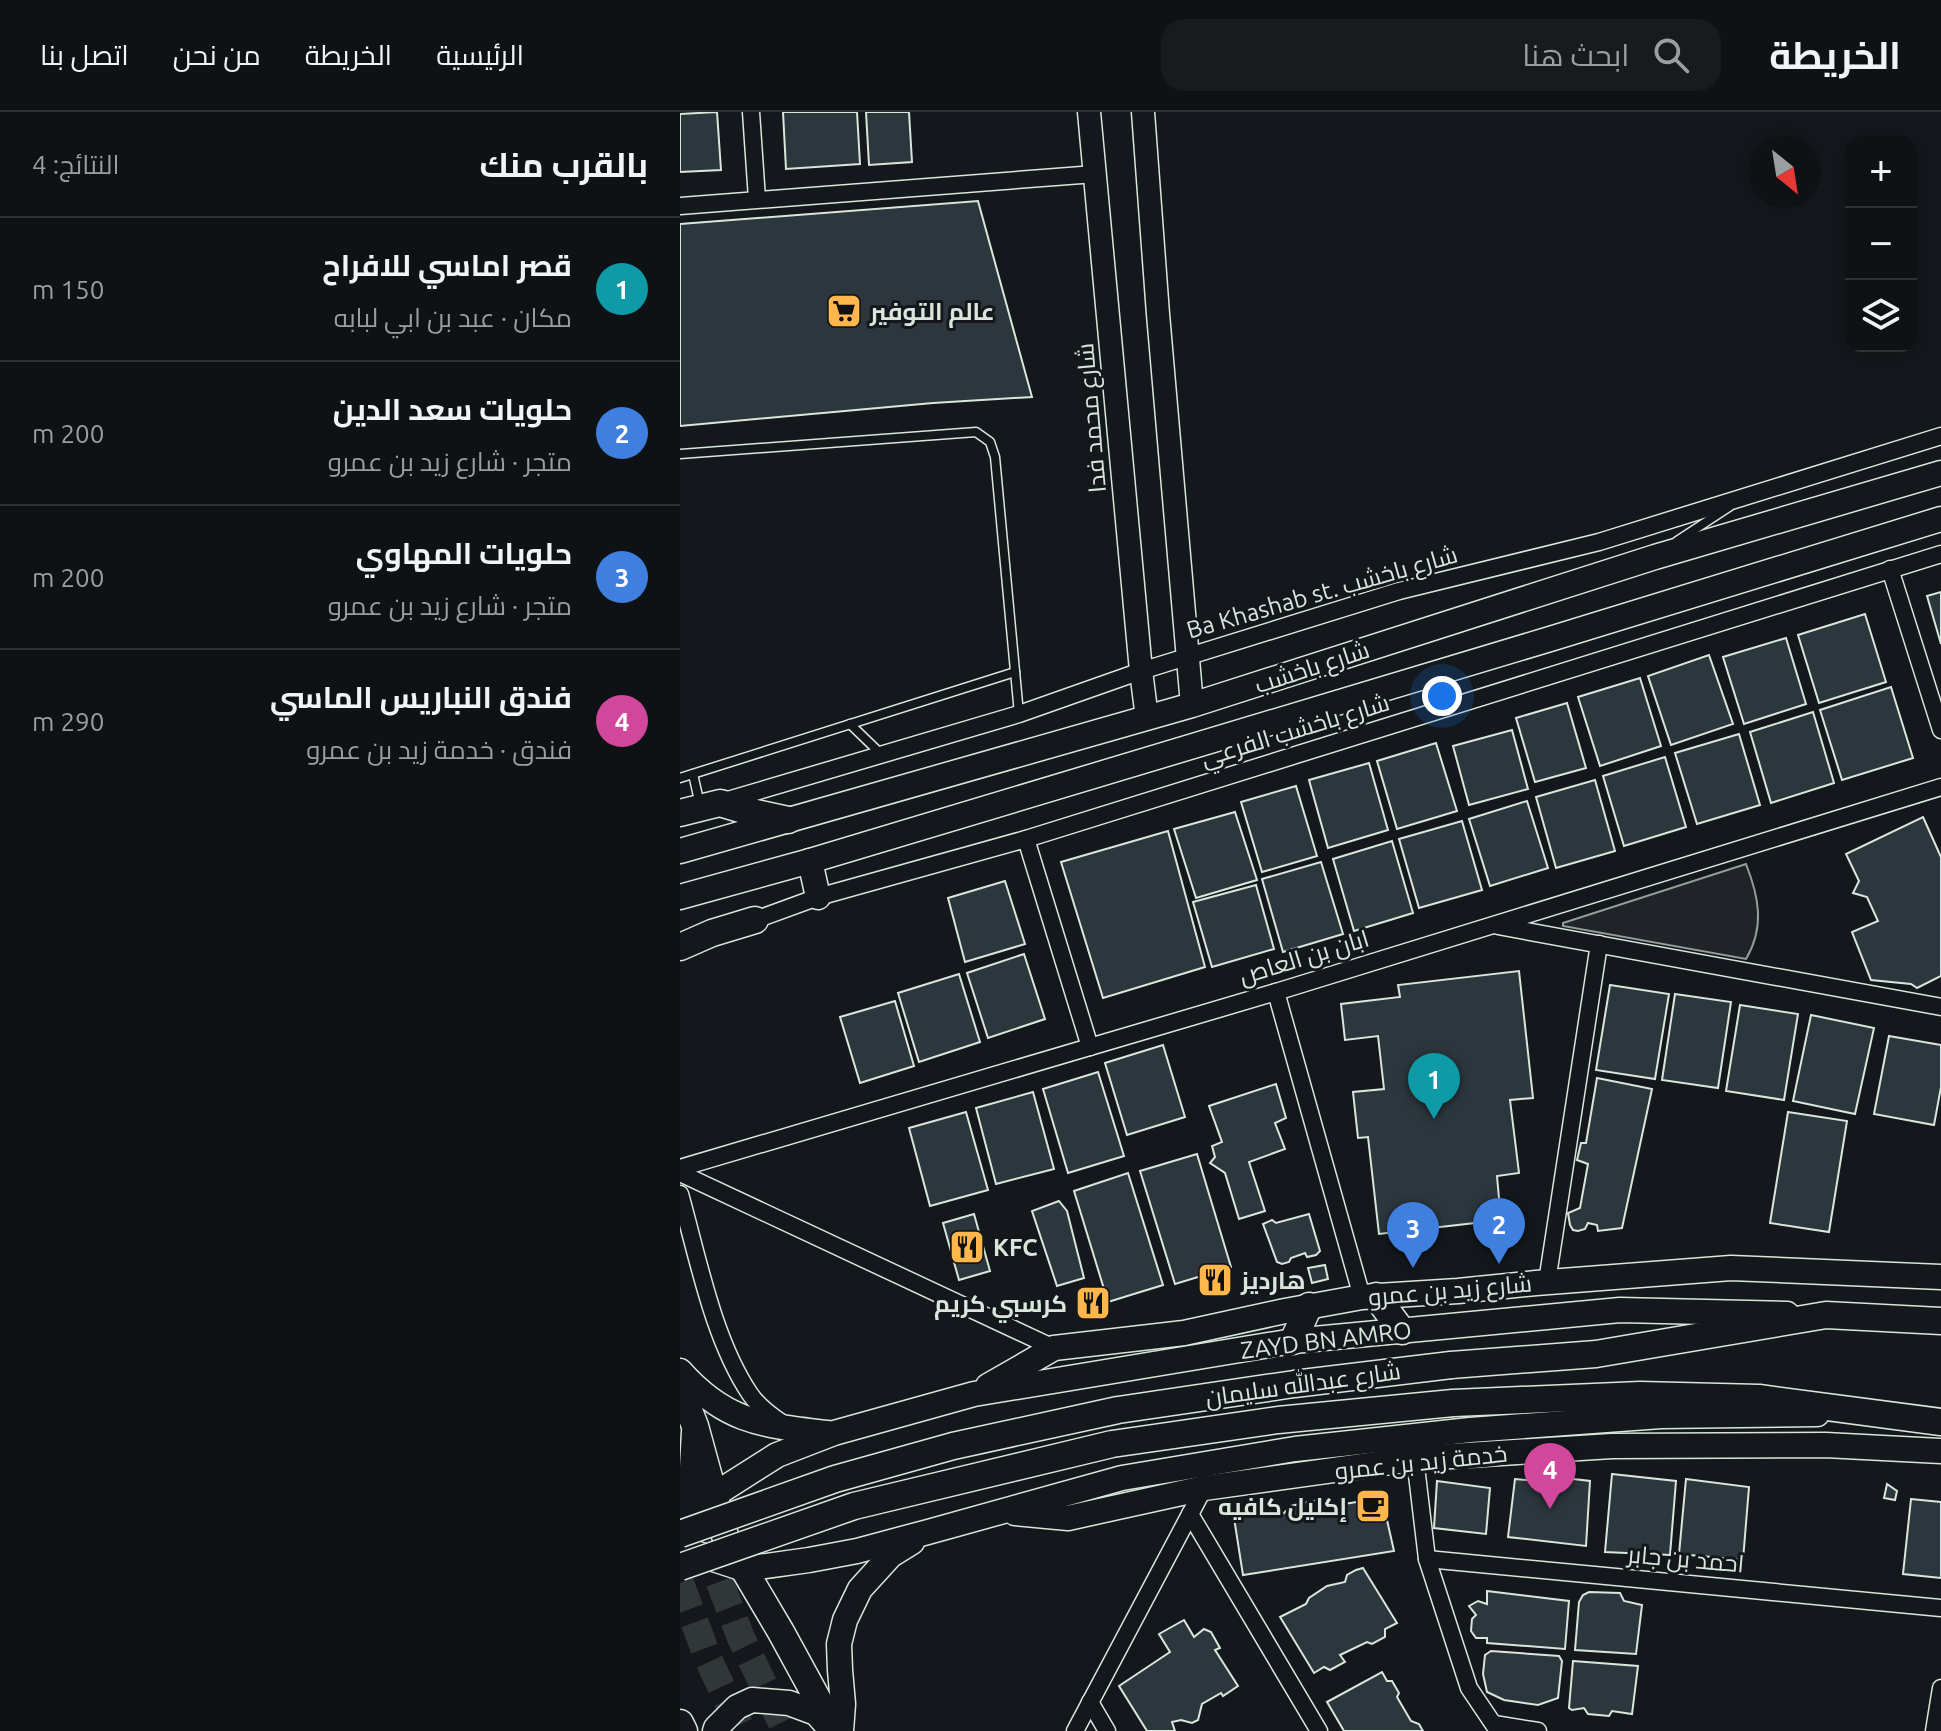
<!DOCTYPE html>
<html lang="ar">
<head>
<meta charset="utf-8">
<style>
  body { margin:0; font-family:Ubuntu,Cairo,sans-serif; background:#181b1e; color:#f1f3f6; direction:rtl }
  .controls { position:absolute; right:24px; top:24px; display:grid; overflow:hidden; border-radius:16px; box-shadow:0 4px 12px #0003 }
  .controls button { width:72px; height:72px; display:grid; place-items:center; padding:0; border:0; border-bottom:2px solid #2f3234; background:#0f1215; color:#f1f3f6; font:40px sans-serif }
  .compass { position:absolute; left:1069px; top:24px; width:72px; height:72px; border-radius:50%; background:#0f1215; box-shadow:0 4px 12px #0003; rotate:150deg }
  .you { position:absolute; left:762px; top:584px; width:28px; height:28px; margin:-20px; border:6px solid #fff; border-radius:50%; background:#1a73e8; box-shadow:0 0 0 12px #1a73e833 }
  .badge { display:grid; place-items:center; width:52px; height:52px; border-radius:50%; background:#7c3aed; color:#fff; font-size:26px; font-weight:700 }
  .pin { position:absolute; translate:-50% -66px; filter:drop-shadow(0 2px 4px #0008) }
  .pin::after { content:''; position:absolute; top:42px; width:28px; height:24px; background:inherit; clip-path:polygon(0 0,100% 0,50% 100%) }
  .list { margin:0; padding:0; list-style:none }
  h2 { display:flex; justify-content:space-between; align-items:center; height:104px; margin:0; padding:0 32px; font-size:34px }
  h2 small { font-size:26px; font-weight:400; color:#9b9ea0 }
  .list li { display:grid; grid-template-columns:52px 1fr auto; gap:24px; align-items:center; box-sizing:border-box; height:144px; padding:0 32px; border-top:2px solid #2f3234 }
  .list b { display:block; font-size:30px; white-space:nowrap }
  .list p { margin:0; font-size:26px; white-space:nowrap; color:#9b9ea0 }
  .list em { font-size:26px; font-style:normal; color:#9b9ea0 }
  .icon { flex:none; width:44px; height:44px; fill:none; stroke:currentColor; stroke-width:2; stroke-linecap:round; stroke-linejoin:round }
  .map { position:relative; flex:none; width:1261px; height:1619px; overflow:hidden; direction:ltr }
  header { display:flex; align-items:center; gap:48px; box-sizing:border-box; height:112px; padding:0 40px; background:#0f1215; border-bottom:2px solid #2f3234 }
  header strong { font-size:38px }
  nav { display:flex; gap:44px; margin-inline-start:auto; font-size:28px }
  .search { width:560px; height:72px; background:#181b1e; display:flex; align-items:center; gap:20px; box-sizing:border-box; padding:0 28px; border-radius:24px; color:#9b9ea0; font-size:30px }
  main { display:flex }
  aside { flex:1; background:#0f1215 }
  .map>svg:first-child { display:block }
  .green { fill:#202428; stroke:#939e99; stroke-width:2 }
  .building { fill:#2c363c; stroke:#d8e6dc; stroke-width:2 }
  .lines { fill:none; stroke-linecap:round; stroke-linejoin:round }
  .trunk-tunnel { stroke:#313739; stroke-width:28; stroke-dasharray:28 14; stroke-linecap:butt }
  .service-casing { stroke:#d8e6dc; stroke-width:11 }
  .minor-casing { stroke:#d8e6dc; stroke-width:19 }
  .tertiary-casing { stroke:#d8e6dc; stroke-width:25 }
  .secondary-casing { stroke:#d8e6dc; stroke-width:27 }
  .primary-casing { stroke:#d8e6dc; stroke-width:29 }
  .service { stroke:#14181c; stroke-width:8 }
  .minor { stroke:#14181c; stroke-width:16 }
  .tertiary { stroke:#14181c; stroke-width:22 }
  .secondary { stroke:#14181c; stroke-width:24 }
  .primary { stroke:#14181c; stroke-width:26 }
  .primary-bridge-casing { stroke:#d8e6dc; stroke-width:29; stroke-linecap:butt }
  .primary-bridge { stroke:#14181c; stroke-width:26 }
  .labels { text-anchor:middle; dominant-baseline:central; stroke-width:6; stroke-linejoin:round; paint-order:stroke }
  .poi-label { font-size:24px; font-weight:bold; fill:#d8e6dc; stroke:#14181c; text-anchor:start }
  .street-label { font-size:24px; fill:#d8e6dc; stroke:#14181c }
</style>
</head>
<body>
<header>
<strong>الخريطة</strong>
<div class="search"><svg class="icon" aria-label="search" viewBox="0 0 24 24"><circle cx="10" cy="10" r="6"/><path d="M15 15l6 6"/></svg>ابحث هنا</div>
<nav><a>الرئيسية</a><a>الخريطة</a><a>من نحن</a><a>اتصل بنا</a></nav>
</header>
<main>
<div class="map">
<svg width="1261" height="1619" viewBox="0 0 1261 1619">
  <rect width="100%" height="100%" fill="#14181c"/>
  <path class="green" d="M1066 752C1079 785 1085 815 1066 847L883 814V811Z"/>
  <g class="building">
    <path d="M37 0 41 58 0 60V2Z"/>
    <path d="M103 0H177L180 52 106 57Z"/>
    <path d="M186 0H229L232 50 189 53Z"/>
    <path d="M298 89 352 285 253 291 0 314V112Z"/>
    <path d="M1261 480V532L1247 484Z"/>
    <path d="M1185 502 1206 570 1139 591 1118 523Z"/>
    <path d="M1106 526 1126 592 1064 612 1043 545Z"/>
    <path d="M1029 543 1053 612 991 633 968 564Z"/>
    <path d="M960 566 981 634 920 654 898 585Z"/>
    <path d="M1211 575 1233 646 1162 668 1140 598Z"/>
    <path d="M887 591 906 656 855 670 836 606Z"/>
    <path d="M1133 600 1154 671 1091 691 1070 620Z"/>
    <path d="M832 618 848 677 789 693 773 634Z"/>
    <path d="M1059 622 1080 693 1017 712 995 641Z"/>
    <path d="M756 631 777 699 717 717 697 649Z"/>
    <path d="M985 645 1006 715 944 734 923 664Z"/>
    <path d="M689 651 708 718 648 736 629 668Z"/>
    <path d="M915 668 935 739 876 756 856 685Z"/>
    <path d="M616 674 637 744 582 760 561 690Z"/>
    <path d="M847 689 868 756 810 774 789 707Z"/>
    <path d="M555 700 577 768 516 786 494 717Z"/>
    <path d="M1243 705 1261 745V864L1237 876 1231 872 1191 868 1172 820 1198 809 1187 785 1173 781 1179 769 1166 742Z"/>
    <path d="M782 709 802 778 739 796 719 727Z"/>
    <path d="M488 719 525 855 423 886 381 750Z"/>
    <path d="M712 729 733 801 674 819 653 747Z"/>
    <path d="M641 750 663 822 603 840 582 767Z"/>
    <path d="M325 769 345 832 285 850 268 786Z"/>
    <path d="M576 773 594 837 532 855 513 790Z"/>
    <path d="M344 842 365 907 308 926 287 861Z"/>
    <path d="M839 859 853 986 830 988 839 1061 817 1064 821 1108 699 1122 688 1025 678 1026 673 980 704 977 698 924 665 928 661 892 720 885 718 873Z"/>
    <path d="M279 862 300 930 239 950 218 881Z"/>
    <path d="M930 873 989 882 975 967 916 958Z"/>
    <path d="M995 882 1051 890 1038 976 982 968Z"/>
    <path d="M215 889 234 954 180 971 160 905Z"/>
    <path d="M1060 893 1118 902 1104 988 1046 979Z"/>
    <path d="M1131 903 1194 916 1175 1002 1113 989Z"/>
    <path d="M1209 924 1261 933V975L1254 1013 1194 1002Z"/>
    <path d="M483 933 505 1005 447 1023 425 951Z"/>
    <path d="M418 960 444 1044 388 1061 363 977Z"/>
    <path d="M917 966 972 977 942 1116 918 1119 917 1113 908 1111 905 1117 898 1119 893 1118 890 1113 888 1101 900 1096 908 1052 897 1048 901 1031H906Z"/>
    <path d="M596 972 606 1006 595 1011 605 1037 569 1050 585 1099 559 1107 545 1061 530 1051 535 1045 532 1034 542 1030 529 994Z"/>
    <path d="M353 980 374 1057 316 1072 296 996Z"/>
    <path d="M286 1000 308 1078 250 1094 229 1016Z"/>
    <path d="M1108 1000 1167 1009 1149 1120 1090 1111Z"/>
    <path d="M517 1042 551 1155 495 1172 460 1059Z"/>
    <path d="M448 1061 483 1173 428 1190 394 1079Z"/>
    <path d="M379 1089 387 1099 404 1166 377 1174 352 1099Z"/>
    <path d="M294 1102 310 1159 279 1168 263 1111Z"/>
    <path d="M629 1102 640 1139 636 1143 627 1145 625 1141 611 1146 609 1150 602 1152 597 1150 583 1112 592 1108 596 1111Z"/>
    <path d="M645 1153 648 1167 632 1171 628 1156Z"/>
    <path d="M932 1362 996 1369 990 1443 925 1440Z"/>
    <path d="M859 1363 910 1369 906 1434 828 1425 835 1367 859 1369Z"/>
    <path d="M1006 1367 1069 1375 1063 1448 999 1442Z"/>
    <path d="M757 1369 810 1376 806 1422 754 1416Z"/>
    <path d="M1207 1372 1217 1379 1215 1388 1204 1386Z"/>
    <path d="M702 1386 714 1439 563 1463 554 1406 604 1401 611 1394 627 1390 641 1388 658 1393Z"/>
    <path d="M1231 1387 1261 1390V1466L1223 1462Z"/>
    <path d="M683 1456 717 1511 705 1517V1525L692 1532 687 1530 660 1543 665 1550 650 1558 644 1555 634 1561 600 1505 626 1492 629 1486 647 1474 665 1470 667 1463 676 1458Z"/>
    <path d="M807 1479 889 1489 885 1537 807 1531V1526H796L791 1519 792 1507 796 1503 789 1494 798 1489 807 1492Z"/>
    <path d="M909 1480 940 1481 944 1489 962 1493 956 1542 895 1538 899 1490 903 1483Z"/>
    <path d="M504 1508 514 1525 524 1517 531 1520 540 1536 535 1538 558 1574 543 1584 541 1581 522 1592 518 1608 512 1611 501 1608 492 1610 495 1619H467L439 1574 490 1540 479 1522Z"/>
    <path d="M811 1539 879 1544 882 1549 878 1586 858 1593 824 1588 807 1580 803 1562 805 1543Z"/>
    <path d="M893 1549 958 1554 952 1602 932 1599 929 1604 908 1602 904 1596 892 1598 889 1596Z"/>
    <path d="M702 1560 707 1569H712L719 1581 717 1585 731 1609 739 1612 743 1619H664L647 1590Z"/>
  </g>
  <g class="lines">
    <g class="trunk-tunnel">
      <path d="M10 1391 61 1526 106 1619"/>
      <path d="M0 1471 29 1549 62 1619"/>
    </g>
    <g class="service-casing">
      <g id="service">
        <path d="M0 342 296 320 310 330 315 345 339 602"/>
        <path d="M997 429 1049 395"/>
        <path d="M170 612 201 642"/>
        <path d="M13 662 20 693"/>
        <path d="M0 666 335 560"/>
      </g>
    </g>
    <g class="minor-casing">
      <g id="minor">
        <path d="M71 0 77 87"/>
        <path d="M0 94 415 62"/>
        <path d="M1210 457 1261 618"/>
        <path d="M41 690 339 602 461 559 719 479 919 430 1261 324"/>
        <path d="M346 727 410 935"/>
        <path d="M75 808 138 785 346 727 1261 442"/>
        <path d="M818 814 1261 895"/>
        <path d="M596 880 682 1185"/>
        <path d="M0 1056 596 880 1261 675"/>
        <path d="M0 1061 374 1236"/>
        <path d="M0 1082C18 1146 33 1227 70 1282 78 1294 90 1303 102 1311"/>
        <path d="M867 1170 919 832"/>
        <path d="M735 1346 747 1447 789 1576 818 1619"/>
        <path d="M510 1402 639 1619"/>
        <path d="M747 1447 1261 1496"/>
        <path d="M410 1590 427 1619"/>
        <path d="M814 1612 858 1619"/>
        <path d="M395 1619 524 1376"/>
        <path d="M1254 1619 1261 1576"/>
      </g>
    </g>
    <g class="tertiary-casing">
      <g id="tertiary">
        <path d="M409 0 461 559 467 606"/>
        <path d="M463 0 478 202 512 593"/>
      </g>
    </g>
    <g class="secondary-casing">
      <g id="secondary">
        <path d="M0 739 512 593 975 445 1261 361"/>
        <path d="M130 749 138 785"/>
        <path d="M0 785 130 749 870 527 1261 407"/>
        <path d="M0 1259C46 1311 83 1313 147 1321"/>
        <path d="M308 1274 374 1236 504 1221 605 1199 682 1185 778 1179 856 1171 1051 1156 1261 1165"/>
        <path d="M24 1399 34 1383 97 1343 154 1321 294 1282 613 1229 940 1198 1107 1202"/>
        <path d="M335 1401 388 1406 524 1376 740 1346 932 1334 1145 1333 1261 1339"/>
        <path d="M0 1427 10 1390 14 1320"/>
        <path d="M0 1440 15 1441 64 1457 129 1448 177 1439 248 1420 442 1366 615 1337 790 1318 981 1304 1137 1302"/>
        <path d="M35 1619 36 1616 57 1595 72 1588 109 1591 136 1601 152 1619"/>
        <path d="M161 1619 163 1592 160 1558 159 1532 165 1508 180 1477 211 1443 232 1430"/>
      </g>
    </g>
    <g class="primary-casing">
      <g id="primary">
        <path d="M0 701 40 691 67 699 108 708"/>
        <path d="M0 835 32 821 75 808"/>
        <path d="M696 1184 722 1219"/>
        <path d="M613 1229 629 1194"/>
        <path d="M771 1253 916 1242 1146 1203 1261 1209"/>
        <path d="M0 1275 15 1314 46 1427 101 1520 155 1619"/>
        <path d="M773 1291 960 1283 1079 1286 1261 1310"/>
        <path d="M0 1611 4 1619"/>
      </g>
    </g>
    <use href="#service" class="service"/>
    <use href="#minor" class="minor"/>
    <use href="#tertiary" class="tertiary"/>
    <use href="#secondary" class="secondary"/>
    <use href="#primary" class="primary"/>
    <g class="primary-bridge-casing">
      <g id="primary-bridge">
        <path d="M0 1422 155 1367 273 1334 438 1298 614 1272 771 1253"/>
        <path d="M0 1455 174 1394 432 1332 598 1308 773 1291"/>
      </g>
    </g>
    <use href="#primary-bridge" class="primary-bridge"/>
  </g>
  <defs>
    <g id="supermarket-square" transform="scale(1.8)"><rect x="-9" y="-9" width="18" height="18" rx="4" fill="#ffb74d" stroke="#14181c"/><path d="M-6-5.5h2.5l.6 2H6L4.5 2H-2.5L-4.4-4H-6ZM-1.5 3.2a1.3 1.3 0 1 0 .1 0ZM3 3.2a1.3 1.3 0 1 0 .1 0Z" fill="#111"/></g>
    <g id="restaurant-square" transform="scale(1.8)"><rect x="-9" y="-9" width="18" height="18" rx="4" fill="#ffb74d" stroke="#14181c"/><path d="M-5-6h1v4h1v-4h1v4h1v-4h1v5L-1.5 .5V6h-2V.5L-5-1ZM5-6V6H3V1.5H1.5Q1.5-4 5-6Z" fill="#111"/></g>
    <g id="cafe-square" transform="scale(1.8)"><rect x="-9" y="-9" width="18" height="18" rx="4" fill="#ffb74d" stroke="#14181c"/><path d="M-5.5-4.5H6V0H3Q3 3.5 0 3.5H-2.5Q-5.5 3.5-5.5 0ZM3-3.2v2h1.7v-2ZM-6 4.5H4V6H-6Z" fill="#111"/></g>
  </defs>
  <g fill-rule="evenodd">
    <use href="#supermarket-square" x="164" y="199"/>
    <use href="#restaurant-square" x="287" y="1135"/>
    <use href="#restaurant-square" x="535" y="1168"/>
    <use href="#restaurant-square" x="413" y="1191"/>
    <use href="#cafe-square" x="693" y="1394"/>
  </g>
  <g class="labels">
    <g class="poi-label">
      <text x="190" y="199">عالم التوفير</text>
      <text x="313" y="1135">KFC</text>
      <text x="561" y="1168">هارديز</text>
      <text x="387" y="1191" text-anchor="end">كرسبي كريم</text>
      <text x="667" y="1394" text-anchor="end">إكليل كافيه</text>
    </g>
    <g class="street-label">
      <text transform="translate(411 306) rotate(-95)">شارع محمد فدا</text>
      <text transform="translate(642 480) rotate(-16)">Ba Khashab st. شارع باخشب</text>
      <text transform="translate(632 555) rotate(-18)">شارع باخشب</text>
      <text transform="translate(615 618) rotate(-17)">شارع باخشب الفرعي</text>
      <text transform="translate(624 845) rotate(-17)">ابان بن العاص</text>
      <text transform="translate(770 1178) rotate(-5)">شارع زيد بن عمرو</text>
      <text transform="translate(646 1228) rotate(-7)">ZAYD BN AMRO</text>
      <text transform="translate(623 1272) rotate(-8)">شارع عبدالله سليمان</text>
      <text transform="translate(741 1350) rotate(-6)">خدمة زيد بن عمرو</text>
      <text transform="translate(1006 1447) rotate(5)">احمد بن جابر</text>
    </g>
  </g>
</svg>
<div class="controls">
<button>+</button>
<button>−</button>
<button><svg class="icon" aria-label="layers" viewBox="0 0 24 24"><path d="M12 4l9 5-9 5-9-5zM3 14l9 5 9-5"/></svg></button>
</div>
<svg class="compass" viewBox="-18 -18 36 36"><path d="M0-13l5 13h-10z" fill="#e53935"/><path d="M0 13l5-13h-10z" fill="#9b9ea0"/></svg>
<div class="you"></div>
<div class="pin badge" style="left:754px;top:1007px;background:#0f9aa8">1</div>
<div class="pin badge" style="left:819px;top:1152px;background:#3f7fe0">2</div>
<div class="pin badge" style="left:733px;top:1156px;background:#3f7fe0">3</div>
<div class="pin badge" style="left:870px;top:1397px;background:#d1479c">4</div>
</div>
<aside>
<h2>بالقرب منك<small>النتائج: 4</small></h2>
<ul class="list">
<li><span class="badge" style="background:#0f9aa8">1</span><div><b>قصر اماسي للافراح</b><p>مكان · عبد بن ابي لبابه</p></div><em>150 m</em></li>
<li><span class="badge" style="background:#3f7fe0">2</span><div><b>حلويات سعد الدين</b><p>متجر · شارع زيد بن عمرو</p></div><em>200 m</em></li>
<li><span class="badge" style="background:#3f7fe0">3</span><div><b>حلويات المهاوي</b><p>متجر · شارع زيد بن عمرو</p></div><em>200 m</em></li>
<li><span class="badge" style="background:#d1479c">4</span><div><b>فندق النباريس الماسي</b><p>فندق · خدمة زيد بن عمرو</p></div><em>290 m</em></li>
</ul>
</aside>
</main>
</body>
</html>
